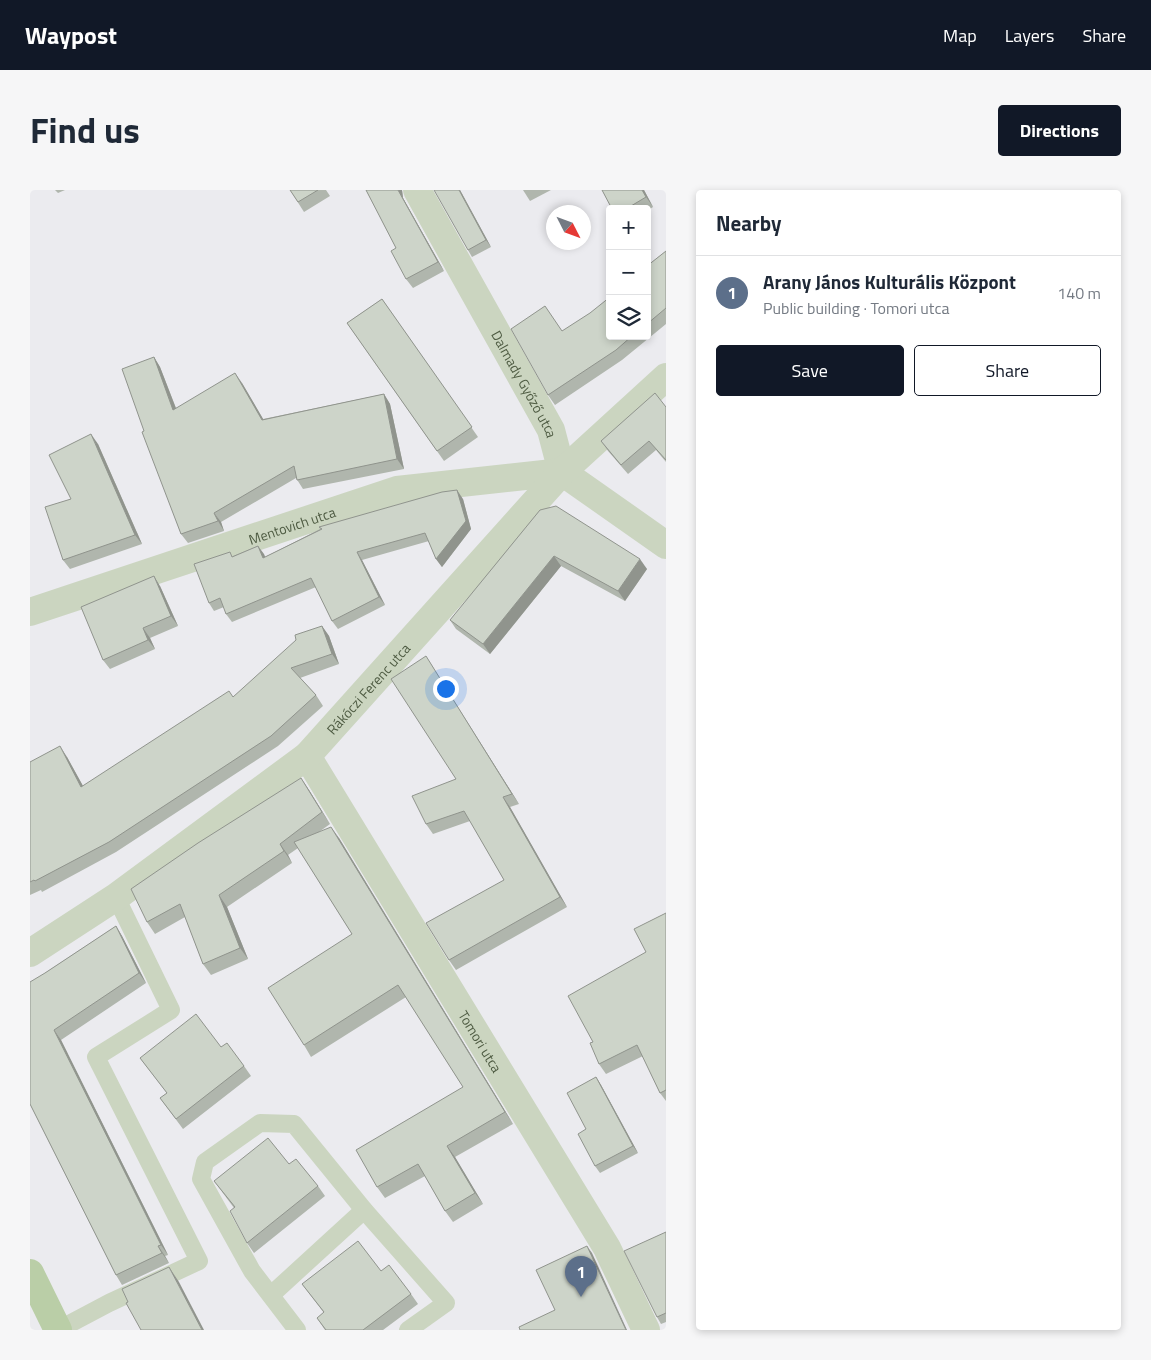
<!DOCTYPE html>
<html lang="en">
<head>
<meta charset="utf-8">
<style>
  body { margin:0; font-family:"Titillium Web",sans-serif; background:#f6f6f7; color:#1f2937 }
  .controls { position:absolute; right:15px; top:15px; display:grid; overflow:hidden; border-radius:5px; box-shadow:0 2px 8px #0003 }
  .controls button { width:45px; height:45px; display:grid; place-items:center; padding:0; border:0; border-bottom:1px solid #e0e1e3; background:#fff; color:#1f2937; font:25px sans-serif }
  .compass { position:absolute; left:516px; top:15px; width:45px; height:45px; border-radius:50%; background:#fff; box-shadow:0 2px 8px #0003; rotate:132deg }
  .you { position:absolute; left:415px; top:498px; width:18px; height:18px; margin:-12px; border:4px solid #fff; border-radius:50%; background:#1a73e8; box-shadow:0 0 0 8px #1a73e833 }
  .badge { display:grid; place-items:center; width:32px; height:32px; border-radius:50%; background:#111827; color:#fff; font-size:16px; font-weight:700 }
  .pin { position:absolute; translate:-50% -41px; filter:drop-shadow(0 1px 2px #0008) }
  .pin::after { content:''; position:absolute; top:26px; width:18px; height:15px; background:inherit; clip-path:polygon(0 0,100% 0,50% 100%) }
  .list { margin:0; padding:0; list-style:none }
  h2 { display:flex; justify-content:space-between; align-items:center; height:65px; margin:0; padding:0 20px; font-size:21px }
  h2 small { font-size:16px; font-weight:400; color:#747a83 }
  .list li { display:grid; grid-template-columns:32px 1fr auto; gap:15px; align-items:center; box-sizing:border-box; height:75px; padding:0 20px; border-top:1px solid #e0e1e3 }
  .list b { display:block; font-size:19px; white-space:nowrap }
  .list p { margin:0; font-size:16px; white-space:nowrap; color:#747a83 }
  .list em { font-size:16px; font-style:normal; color:#747a83 }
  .actions { display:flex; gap:10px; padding:15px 20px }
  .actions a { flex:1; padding:11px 0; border:1px solid #111827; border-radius:5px; text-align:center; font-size:18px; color:#111827 }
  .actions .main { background:#111827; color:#fff }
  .icon { flex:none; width:28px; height:28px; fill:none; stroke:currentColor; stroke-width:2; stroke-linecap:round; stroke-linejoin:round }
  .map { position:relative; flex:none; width:636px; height:1140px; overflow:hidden; border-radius:5px }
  header { display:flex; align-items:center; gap:30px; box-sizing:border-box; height:70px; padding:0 25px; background:#111827; color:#fff }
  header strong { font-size:24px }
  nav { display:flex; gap:28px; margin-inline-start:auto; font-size:18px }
  .intro { display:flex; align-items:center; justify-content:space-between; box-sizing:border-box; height:120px; padding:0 30px }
  h1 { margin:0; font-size:35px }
  .button { padding:12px 22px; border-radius:5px; background:#111827; color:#fff; font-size:18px; font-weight:700 }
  main { display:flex; gap:30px; padding:0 30px }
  aside { flex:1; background:#fff; border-radius:5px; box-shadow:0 2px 8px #0003 }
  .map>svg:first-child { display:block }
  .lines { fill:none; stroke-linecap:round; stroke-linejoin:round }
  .lane { stroke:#cbd5c0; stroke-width:18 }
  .street { stroke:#cbd5c0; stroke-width:28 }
  .primary { stroke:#bacea7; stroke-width:28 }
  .wall { fill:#b0b6ad }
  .shaded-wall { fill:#90948d }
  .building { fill:#cdd4c9; stroke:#90948d }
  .labels { text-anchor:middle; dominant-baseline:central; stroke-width:4; stroke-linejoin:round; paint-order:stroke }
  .street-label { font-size:14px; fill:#4e5b42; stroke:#fff }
</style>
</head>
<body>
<header>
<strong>Waypost</strong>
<nav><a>Map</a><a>Layers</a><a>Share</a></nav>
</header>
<div class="intro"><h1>Find us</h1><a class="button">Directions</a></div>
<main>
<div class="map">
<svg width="636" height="1140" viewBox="0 0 636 1140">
  <rect width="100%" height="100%" fill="#ebebef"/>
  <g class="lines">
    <g class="lane">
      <path d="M241 1105 334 1020"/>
      <path d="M28 1140 79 1113 169 1071 66 867 141 820 86 707"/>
      <path d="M267 1140 222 1081 171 989 175 972 230 933 264 934 334 1020 416 1113 378 1140"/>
    </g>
    <g class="street">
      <path id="s1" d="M387 0 521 240 532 282 636 355"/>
      <path id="s2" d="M0 422 367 300 532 282"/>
      <path id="s3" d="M277 566 577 1058 616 1140"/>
      <path id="s4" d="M0 763 86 707 277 566 532 282 636 187"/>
    </g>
    <path class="primary" d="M0 1083 28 1140"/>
  </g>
  <g class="wall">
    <path d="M25 0H35L28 3Z"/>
    <path d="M260 0H296L300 6 274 22Z"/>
    <path d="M336 0H372L373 8 414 81 383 98 376 89 366 58Z"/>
    <path d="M430 0 461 57 442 67 438 60Z"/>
    <path d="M493 0H521L500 11Z"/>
    <path d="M572 0H614L623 17 617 21V19H582Z"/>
    <path d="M636 61V134L592 170 525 215 518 205 532 141 580 146H617V76Z"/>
    <path d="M352 109 448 247 414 271 317 133Z"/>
    <path d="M124 167 130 177 146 218 212 193 233 229 354 204 360 214 374 279 273 299 266 288 191 332 194 341 158 353 151 344 114 241Z"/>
    <path d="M636 217V272L626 260 598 284 578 261 571 251Z"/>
    <path d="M68 254 112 354 40 379 33 370 41 309Z"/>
    <path d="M433 309 441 339 412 377 406 369 399 351 332 370 355 415 308 439 302 431 286 397 202 432 196 424 194 417 184 421 179 413 203 366 228 356 235 367 290 339 289 337Z"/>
    <path d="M510 320 617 379 595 411 531 376 460 464 426 439 420 430Z"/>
    <path d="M130 396 148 436 120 448 125 459 80 479 73 470Z"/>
    <path d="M292 436 299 446 309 474 270 488 286 505 293 516 248 556 86 662 12 702 11 700 0 705V572L37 567 53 596 203 507Z"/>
    <path d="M402 476 489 614 480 617 537 717 426 780 419 770 474 690 440 631 403 644 396 634 426 589Z"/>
    <path d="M271 588 279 600 300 634 289 642 309 648 483 934 425 967 453 1014 423 1032 415 1021 395 986 355 1008 347 997 433 897 376 807 281 867 274 855 322 744 268 658 258 665 262 673 197 717 218 769 181 785 173 774 155 727 125 744 117 732Z"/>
    <path d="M636 723V911L630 903 613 866 576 884 569 874 563 852 616 762Z"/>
    <path d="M86 736 92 746 116 793 31 850 138 1065 135 1066 139 1073 92 1095 86 1085 0 914 15 783Z"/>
    <path d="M191 857 214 876 221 886 153 939 130 908 137 903 110 868Z"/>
    <path d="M566 887 571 895 608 963 570 983 565 976 556 939Z"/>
    <path d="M259 974 288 996 295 1006 224 1063 217 1053 204 1018 184 991Z"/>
    <path d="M636 1042V1132L631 1134 627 1127Z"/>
    <path d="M351 1081 381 1104 388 1114 353 1140H295L287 1128 294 1123 272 1094Z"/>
  </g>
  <g class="shaded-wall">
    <path d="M368 0H372L373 8 414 81 408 72Z"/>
    <path d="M429 0H430L461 57 456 50Z"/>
    <path d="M612 0H614L623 17 616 7Z"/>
    <path d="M124 167 130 177 150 229 143 220Z"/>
    <path d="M205 183 212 193 239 239 232 230Z"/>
    <path d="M354 204 360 214 374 279 367 269Z"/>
    <path d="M61 244 68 254 112 354 105 345Z"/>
    <path d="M427 300 433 309 441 339 412 377 406 369Z"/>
    <path d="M184 323 191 332 194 341 188 331Z"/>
    <path d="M228 356 234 364 239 376 233 368Z"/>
    <path d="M327 362 332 370 355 415 349 407Z"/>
    <path d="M524 366 531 376 460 464 453 454Z"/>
    <path d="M610 369 617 379 595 411 588 401Z"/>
    <path d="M124 386 130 396 148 436 141 426Z"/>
    <path d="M292 436 299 446 309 474 302 464Z"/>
    <path d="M113 438 120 448 125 459 118 450Z"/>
    <path d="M396 466 402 476 489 614 482 604Z"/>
    <path d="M30 556 37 567 59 607 51 597Z"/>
    <path d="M271 588 279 600 300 634 292 622Z"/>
    <path d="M473 607 480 617 537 717 530 707Z"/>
    <path d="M301 637 309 648 483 934 475 922Z"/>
    <path d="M250 654 258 665 262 673 254 661Z"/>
    <path d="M189 705 197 717 218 769 210 758Z"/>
    <path d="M86 736 92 746 116 793 109 783Z"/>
    <path d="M24 840 31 850 138 1065 131 1055Z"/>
    <path d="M566 887 571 895 608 963 603 956Z"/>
    <path d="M417 956 425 967 453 1014 445 1003Z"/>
    <path d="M128 1056 135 1066 139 1073 132 1063Z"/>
    <path d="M557 1056 562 1063 597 1140H596Z"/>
    <path d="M139 1077 149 1092 174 1140H172Z"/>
  </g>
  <g class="building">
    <path d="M260 0H288L268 12Z"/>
    <path d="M336 0H368L408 72 376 89 361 61 366 58Z"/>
    <path d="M404 0H429L456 50 438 60Z"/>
    <path d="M572 0H612L616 7 596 19H582Z"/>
    <path d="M636 61V118L617 134V76Z"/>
    <path d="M580 107V146H602L586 160 518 205 481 139 515 116 532 141 560 123Z"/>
    <path d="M352 109 442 237 407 261 317 133Z"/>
    <path d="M124 167 143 220 205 183 232 230 354 204 367 269 267 290 264 276 184 323 188 331 151 344 112 242 114 241 92 179Z"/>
    <path d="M625 203 636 217V270L619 251 591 275 571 251Z"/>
    <path d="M61 244 105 345 33 370 15 317 41 309 19 265Z"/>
    <path d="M427 300 436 331 406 369 395 343 327 362 349 407 302 431 281 388 196 424 190 408 179 413 164 374 200 362 202 367 228 356 233 368 292 339 289 337 412 302Z"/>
    <path d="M526 316 610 369 588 401 524 366 453 454 420 430 510 320Z"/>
    <path d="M124 386 141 426 113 438 118 450 73 470 51 417Z"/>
    <path d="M292 436 302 464 261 478 286 505 241 546 79 652 5 691 4 690 0 692V572L30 556 51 597 199 501 203 507 266 450 265 445Z"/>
    <path d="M396 466 482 604 473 607 530 707 419 770 396 733 474 690 434 621 396 634 382 606 426 589 361 489Z"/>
    <path d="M271 588 292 622 250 654 254 661 189 705 210 758 173 774 150 714 117 732 101 699 168 653Z"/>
    <path d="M301 637 475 922 417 956 445 1003 415 1021 388 974 347 997 326 960 433 897 368 795 274 855 238 798 322 744 264 652Z"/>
    <path d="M636 723V900L630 903 607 855 569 874 560 853 563 852 538 806 616 762 604 739Z"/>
    <path d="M86 736 109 783 24 840 131 1055 128 1056 132 1063 86 1085 0 914V792L15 783Z"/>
    <path d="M166 824 191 857 197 853 214 876 146 929 130 908 137 903 110 868Z"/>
    <path d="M566 887 603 956 565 976 548 944 556 939 537 903Z"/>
    <path d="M238 948 259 974 266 969 288 996 217 1053 200 1021 205 1017 184 991Z"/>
    <path d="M636 1042V1123L627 1127 594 1061Z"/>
    <path d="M328 1051 351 1081 359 1075 381 1104 333 1140H296L287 1128 294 1122 272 1094Z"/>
    <path d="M557 1056 596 1140H490L489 1137 525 1120 506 1080Z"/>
    <path d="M139 1077 172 1140H111L96 1113 98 1112 92 1099Z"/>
  </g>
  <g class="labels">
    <g class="street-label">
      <text stroke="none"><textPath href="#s1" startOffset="222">Dalmady Győző utca</textPath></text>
      <text stroke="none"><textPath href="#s2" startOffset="276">Mentovich utca</textPath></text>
      <text stroke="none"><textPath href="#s4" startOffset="431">Rákóczi Ferenc utca</textPath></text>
      <text stroke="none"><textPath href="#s3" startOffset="334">Tomori utca</textPath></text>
    </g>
  </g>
</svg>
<div class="controls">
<button>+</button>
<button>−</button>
<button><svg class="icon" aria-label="layers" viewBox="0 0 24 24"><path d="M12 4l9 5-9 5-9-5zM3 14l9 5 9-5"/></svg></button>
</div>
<svg class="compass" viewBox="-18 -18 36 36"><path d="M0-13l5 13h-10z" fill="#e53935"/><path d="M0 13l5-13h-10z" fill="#747a83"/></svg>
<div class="you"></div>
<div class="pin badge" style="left:551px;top:1107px;background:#5c6f8a">1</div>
</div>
<aside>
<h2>Nearby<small></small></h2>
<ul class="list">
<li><span class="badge" style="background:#5c6f8a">1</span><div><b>Arany János Kulturális Központ</b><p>Public building · Tomori utca</p></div><em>140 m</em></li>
</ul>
<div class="actions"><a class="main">Save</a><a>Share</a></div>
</aside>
</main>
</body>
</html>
